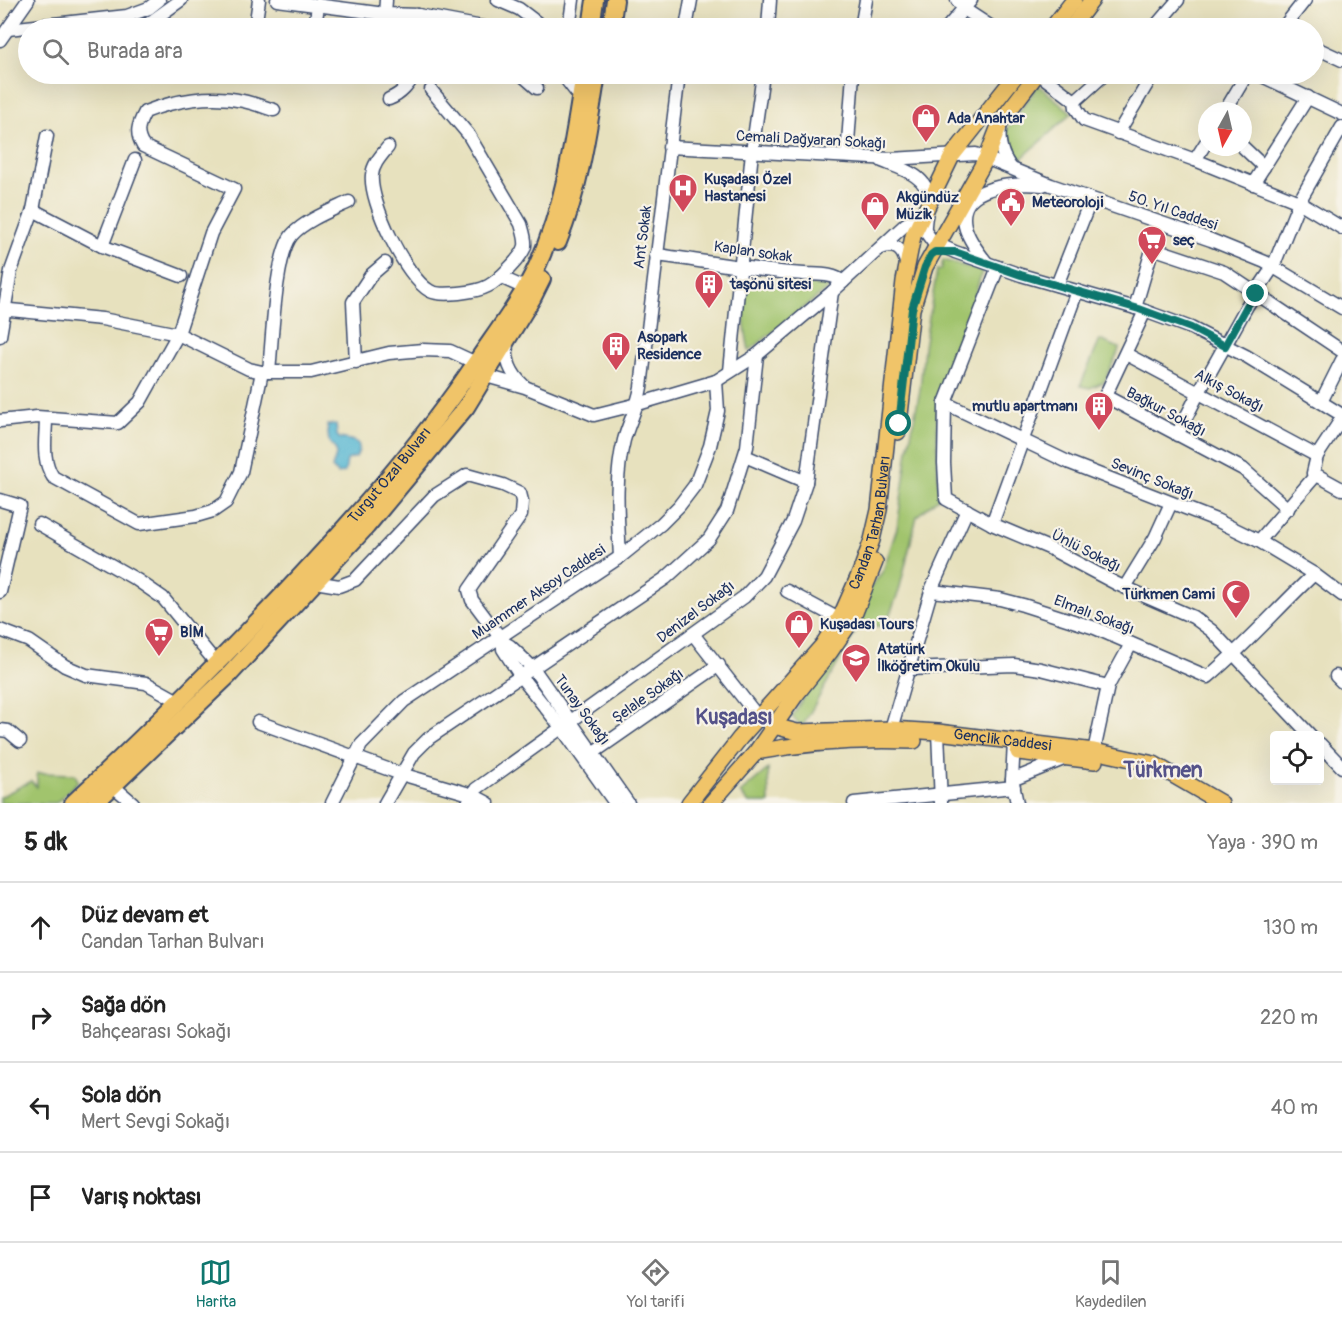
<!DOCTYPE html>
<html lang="tr">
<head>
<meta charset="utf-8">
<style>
  body { margin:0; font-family:Pangolin,sans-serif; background:#f6f6f6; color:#222 }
  .controls { position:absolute; right:18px; bottom:18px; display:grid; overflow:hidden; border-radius:6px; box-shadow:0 6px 24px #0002 }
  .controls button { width:54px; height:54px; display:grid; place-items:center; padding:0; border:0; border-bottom:2px solid #e0e0e0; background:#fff; color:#222; font:30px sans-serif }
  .compass { position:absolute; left:1198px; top:102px; width:54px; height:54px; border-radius:50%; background:#fff; box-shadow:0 6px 24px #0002; rotate:188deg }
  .stop { position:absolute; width:18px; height:18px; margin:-14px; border:4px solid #0f766e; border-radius:50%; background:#fff }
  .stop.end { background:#0f766e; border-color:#fff; box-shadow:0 2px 6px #0008 }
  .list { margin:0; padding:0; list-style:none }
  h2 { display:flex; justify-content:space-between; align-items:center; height:78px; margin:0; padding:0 24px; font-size:26px }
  h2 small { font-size:20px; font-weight:400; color:#767676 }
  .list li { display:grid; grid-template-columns:39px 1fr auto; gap:18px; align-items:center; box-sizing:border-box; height:90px; padding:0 24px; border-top:2px solid #e0e0e0 }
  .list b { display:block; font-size:22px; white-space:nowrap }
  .list p { margin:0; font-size:20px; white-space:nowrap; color:#767676 }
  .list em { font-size:20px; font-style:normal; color:#767676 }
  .icon { flex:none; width:33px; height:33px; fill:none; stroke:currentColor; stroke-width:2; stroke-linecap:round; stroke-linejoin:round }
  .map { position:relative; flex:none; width:1342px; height:803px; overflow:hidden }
  .search { position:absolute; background:#fff; box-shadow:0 6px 24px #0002; left:18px; right:18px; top:18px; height:66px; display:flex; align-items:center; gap:15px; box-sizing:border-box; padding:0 21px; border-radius:33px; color:#767676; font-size:22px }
  .sheet { height:438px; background:#fff }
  nav { display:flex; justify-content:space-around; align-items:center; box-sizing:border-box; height:84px; border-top:2px solid #e0e0e0; background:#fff; font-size:16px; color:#767676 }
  nav a { display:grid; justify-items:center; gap:3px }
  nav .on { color:#0f766e }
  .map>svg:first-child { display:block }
  .green { fill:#a1c46d; stroke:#5e7a66; stroke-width:1.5 }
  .water { fill:#53b6d2; stroke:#377298; stroke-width:1.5 }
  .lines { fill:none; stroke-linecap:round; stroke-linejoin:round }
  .minor-casing { stroke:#3a4a6c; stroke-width:15 }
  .major-casing { stroke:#3a4a6c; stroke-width:18 }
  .highway-casing { stroke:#3a4a6c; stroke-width:20 }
  .minor { stroke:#fff; stroke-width:12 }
  .major { stroke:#f0c469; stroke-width:15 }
  .highway { stroke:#f0c469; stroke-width:16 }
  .route { stroke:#0f766e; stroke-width:8 }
  .labels { text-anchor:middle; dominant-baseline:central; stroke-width:4.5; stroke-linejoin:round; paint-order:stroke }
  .poi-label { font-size:15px; font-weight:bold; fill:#1b2f5e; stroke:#f7f3e8; text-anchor:start }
  .street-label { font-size:15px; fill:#1b2f5e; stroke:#f7f3e8 }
  .district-label { font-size:21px; font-weight:bold; fill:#555289; stroke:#f7f3e8 }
</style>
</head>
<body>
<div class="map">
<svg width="1342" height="803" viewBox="0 0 1342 803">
  <rect width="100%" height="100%" fill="#f7f3e8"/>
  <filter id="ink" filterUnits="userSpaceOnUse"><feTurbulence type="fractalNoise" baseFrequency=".0167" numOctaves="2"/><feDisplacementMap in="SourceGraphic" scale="12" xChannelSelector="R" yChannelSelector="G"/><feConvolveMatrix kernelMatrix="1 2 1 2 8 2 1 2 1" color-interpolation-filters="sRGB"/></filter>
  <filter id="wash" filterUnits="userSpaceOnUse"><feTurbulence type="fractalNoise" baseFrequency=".008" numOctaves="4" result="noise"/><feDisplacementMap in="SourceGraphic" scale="24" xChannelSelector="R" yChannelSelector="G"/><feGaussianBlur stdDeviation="1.35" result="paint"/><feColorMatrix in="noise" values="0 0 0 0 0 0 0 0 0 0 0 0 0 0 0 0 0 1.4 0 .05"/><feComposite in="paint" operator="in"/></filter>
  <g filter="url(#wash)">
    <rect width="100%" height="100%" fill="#e7e1be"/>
    <g class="green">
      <path d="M1038 85 1072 113 1020 160 1002 136Z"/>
      <path d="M943 260 982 271 961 345 937 413 938 498 917 516 899 591 885 626H859L802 727 792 717 807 691 845 647 844 631 861 600 883 571 897 528 908 450 920 390 924 347 937 270H941Z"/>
      <path d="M753 281 831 286 749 351C745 328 738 301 753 281Z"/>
      <path d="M1100 340 1119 348 1118 352 1104 382 1090 388 1080 386Z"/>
      <path d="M768 769 769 803H749L740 793Z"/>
      <path d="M37 773 75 774 78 781 56 803H0V797L31 781 37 787Z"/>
    </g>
    <path class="water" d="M336 424 337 435 339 438C350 441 366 439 356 457L347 460 345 472 338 474 332 468 336 455V450L329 442 327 425Z"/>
  </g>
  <g filter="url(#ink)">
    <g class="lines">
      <g class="minor-casing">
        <g id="minor">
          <path d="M277 0 385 14 418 15 488 28"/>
          <path d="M498 0 519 9 544 28"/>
          <path d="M957 0 964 9 993 28"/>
          <path d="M385 14 386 0"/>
          <path d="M418 15 422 26 437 28"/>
          <path d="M1162 21 1176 28"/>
          <path d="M135 28 145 26 181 0"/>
          <path d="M255 28 259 0"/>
          <path d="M315 28 318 5"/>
          <path d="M569 28 573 0"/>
          <path d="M686 28 691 0"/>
          <path d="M768 28 770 0"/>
          <path d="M861 28 866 0"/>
          <path d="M947 28 971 0"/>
          <path d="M1154 28 1178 0"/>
          <path d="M1283 28 1305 0"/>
          <path d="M8 29 127 16 149 8 159 0"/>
          <path d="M0 40 28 0"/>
          <path d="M1314 47 1342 60"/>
          <path d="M521 74 537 88"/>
          <path d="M562 74 576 92"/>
          <path d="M1039 74 1075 101 1076 108 1084 120 1195 160 1299 202 1342 228"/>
          <path d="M1258 74 1342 114"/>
          <path d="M389 99C402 94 408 85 415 74"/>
          <path d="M1075 101 1105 74"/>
          <path d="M1225 111 1247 74"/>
          <path d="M1000 128C998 143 1002 156 1011 168"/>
          <path d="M1118 133 1153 74"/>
          <path d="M388 147C381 156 373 164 372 175 369 202 406 278 430 291 441 297 477 292 488 286 497 282 523 256 525 246 526 239 523 231 521 224L468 134 431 90"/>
          <path d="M669 147 891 159 976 154 1051 185 1211 240 1265 262 1342 308"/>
          <path d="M1243 147 1264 167"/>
          <path d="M847 156 853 74"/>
          <path d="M1195 160 1207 141"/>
          <path d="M882 161C899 168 928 175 928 198 929 209 924 219 925 231L933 242 955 252 1021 275 1139 309 1191 328 1246 356 1342 415"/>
          <path d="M1253 184 1308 97"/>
          <path d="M33 210 102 246 181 276"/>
          <path d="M102 246 135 160"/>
          <path d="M881 248C895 243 903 249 906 263"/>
          <path d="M1152 248 1224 272 1342 351"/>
          <path d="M656 255C706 261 754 271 804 274 817 275 833 273 843 282"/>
          <path d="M986 262C978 252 968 239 965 226 955 184 1017 183 1043 185"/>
          <path d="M998 267 945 403 944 463 946 499 992 524 1049 548 1117 584 1193 617 1212 631 1311 736"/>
          <path d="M500 277 525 288"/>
          <path d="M1057 285 1091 199"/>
          <path d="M1135 308 1160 223"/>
          <path d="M0 309 102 319 178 334 249 369 262 372H311L389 353 423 350 450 351 476 363"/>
          <path d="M1145 311 1105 396 1243 469 1288 509"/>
          <path d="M0 336 11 271 33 210 47 136"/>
          <path d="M507 341C505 360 510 373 524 386"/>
          <path d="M1126 354 1317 456"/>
          <path d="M356 362 353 302 371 275 385 263"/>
          <path d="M730 371 752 152 763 74"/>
          <path d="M269 372C272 343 275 254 292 235 304 221 332 210 349 202"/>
          <path d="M486 376 525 387 594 415 638 404 716 381 757 355 832 292 906 224 922 216"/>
          <path d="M1321 402 1342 360"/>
          <path d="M945 403 1070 463 1216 520 1259 541 1314 574 1342 595"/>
          <path d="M46 418C46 438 41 459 53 477L139 524 196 516 213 511 226 502 241 472 262 372"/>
          <path d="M1342 418 1317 456 1313 473 1342 489"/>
          <path d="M0 421 37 417 118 423 140 402 178 334 211 233 234 189 143 146C135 133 138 125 145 112 175 100 211 94 243 101 253 103 264 107 274 110"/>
          <path d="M1177 435 1199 392 1247 306 1273 267 1299 202 1342 127"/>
          <path d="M745 456 806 482"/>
          <path d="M0 500 20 506 0 592"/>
          <path d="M39 524 137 580 163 598 217 664"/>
          <path d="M992 524 1077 291"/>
          <path d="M1259 541 1316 475"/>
          <path d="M620 557C618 518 614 479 624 440 629 422 638 406 641 387L679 74"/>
          <path d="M315 582 339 586 355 580 434 496 467 475 503 485 520 493 522 501 521 515 469 590 472 600 499 636 503 642V649L521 677 561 727 615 803"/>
          <path d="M1125 587 1155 538 1171 503"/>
          <path d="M787 591 839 619"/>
          <path d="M932 591 1000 599 1023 605 1095 628 1208 677C1246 645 1278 608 1314 574"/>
          <path d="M0 630 29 641 65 666 86 675 146 683 180 702"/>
          <path d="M693 634 758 717 774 726"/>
          <path d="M503 642 510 646 533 668 628 803"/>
          <path d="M909 669 1014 665 1041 669 1108 686 1094 751"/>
          <path d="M1336 676 1342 682"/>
          <path d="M1108 686 1131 644"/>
          <path d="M258 722 401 774 473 795 488 803"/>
          <path d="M891 729 932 588 967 510"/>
          <path d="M0 730 8 731 20 741"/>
          <path d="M938 732 941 803"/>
          <path d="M1014 742 1012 780 1017 803"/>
          <path d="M1320 744 1342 767"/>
          <path d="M594 752 719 665"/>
          <path d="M1012 780 1066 758"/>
          <path d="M113 786 133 803"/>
          <path d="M332 803 361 745 404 701 620 557 661 524 679 506 695 485 710 446 718 411 716 381"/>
          <path d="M385 803 414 753 429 738 666 578 709 539 727 511 747 447 757 355"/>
          <path d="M468 803 476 789 744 597 764 576 793 521 806 482 832 292"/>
          <path d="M854 803 1014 787"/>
        </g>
      </g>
      <g class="major-casing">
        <g id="major">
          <path d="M1052 28 1074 0"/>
          <path d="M1071 28 1092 0"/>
          <path d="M898 432 912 309 925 267 987 157 1001 121 1037 74"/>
          <path id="s1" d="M774 726 797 732 891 729 938 732 1094 751 1154 764 1221 803"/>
          <path d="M756 752C808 742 861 739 914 741"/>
          <path d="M1018 752 1095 761"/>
          <path id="s2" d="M689 803 740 738 822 646 841 616 860 573 872 540 879 510 904 281 913 236 952 156 1017 74"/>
          <path d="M711 803 756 752 795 696 830 652 852 620 875 562"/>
        </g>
      </g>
      <g class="highway-casing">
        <g id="highway">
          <path d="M591 28 595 0"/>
          <path d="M611 28 615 0"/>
          <path d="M558 242C580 188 588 131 597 74"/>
          <path id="s3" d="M73 803C144 737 211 670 278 600 349 525 419 447 477 361 498 330 522 299 538 264 565 204 574 138 584 74"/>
          <path d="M95 803 229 675 367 526 466 407 533 297 542 279"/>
        </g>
      </g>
      <use href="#minor" class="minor"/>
      <use href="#major" class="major"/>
      <use href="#highway" class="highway"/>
    </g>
  </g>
  <g class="lines" filter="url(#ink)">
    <path class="route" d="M899 424 912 309 925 267 931 255 935 252H955L1021 275 1139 309 1191 328 1225 346 1247 306 1256 294"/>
  </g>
  <defs>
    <g id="shop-pin" transform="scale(1.5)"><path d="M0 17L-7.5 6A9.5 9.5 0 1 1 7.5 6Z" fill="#d1495b" stroke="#f7f3e8"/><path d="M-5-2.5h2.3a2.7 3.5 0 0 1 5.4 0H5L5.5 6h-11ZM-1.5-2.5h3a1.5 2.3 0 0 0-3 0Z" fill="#fff"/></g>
    <g id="hospital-pin" transform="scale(1.5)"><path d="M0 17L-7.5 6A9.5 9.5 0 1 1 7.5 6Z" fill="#d1495b" stroke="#f7f3e8"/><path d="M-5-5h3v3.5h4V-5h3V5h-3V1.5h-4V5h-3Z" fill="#fff"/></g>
    <g id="civic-pin" transform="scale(1.5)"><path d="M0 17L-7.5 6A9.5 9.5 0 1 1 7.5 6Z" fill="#d1495b" stroke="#f7f3e8"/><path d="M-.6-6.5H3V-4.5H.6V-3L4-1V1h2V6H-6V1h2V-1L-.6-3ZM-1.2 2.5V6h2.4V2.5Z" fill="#fff"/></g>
    <g id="supermarket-pin" transform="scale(1.5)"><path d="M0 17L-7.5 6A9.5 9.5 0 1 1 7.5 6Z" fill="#d1495b" stroke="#f7f3e8"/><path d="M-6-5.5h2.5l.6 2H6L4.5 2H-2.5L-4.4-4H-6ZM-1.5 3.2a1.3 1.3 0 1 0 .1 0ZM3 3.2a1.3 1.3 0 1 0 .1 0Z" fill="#fff"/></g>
    <g id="building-pin" transform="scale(1.5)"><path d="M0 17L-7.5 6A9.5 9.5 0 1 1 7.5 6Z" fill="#d1495b" stroke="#f7f3e8"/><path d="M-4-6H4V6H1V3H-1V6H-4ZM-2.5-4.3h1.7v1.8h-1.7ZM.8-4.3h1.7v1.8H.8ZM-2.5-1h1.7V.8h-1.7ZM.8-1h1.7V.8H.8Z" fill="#fff"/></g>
    <g id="mosque-pin" transform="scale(1.5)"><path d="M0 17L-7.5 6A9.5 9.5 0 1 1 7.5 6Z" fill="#d1495b" stroke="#f7f3e8"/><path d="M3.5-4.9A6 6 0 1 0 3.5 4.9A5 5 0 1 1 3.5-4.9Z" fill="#fff"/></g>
    <g id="school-pin" transform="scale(1.5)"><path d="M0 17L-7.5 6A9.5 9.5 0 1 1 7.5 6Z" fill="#d1495b" stroke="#f7f3e8"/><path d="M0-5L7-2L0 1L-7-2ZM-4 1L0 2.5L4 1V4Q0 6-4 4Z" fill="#fff"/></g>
  </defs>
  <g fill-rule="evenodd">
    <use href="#shop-pin" x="926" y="118"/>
    <use href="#hospital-pin" x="683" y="188"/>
    <use href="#civic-pin" x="1011" y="202"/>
    <use href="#shop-pin" x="875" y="206"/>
    <use href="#supermarket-pin" x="1152" y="240"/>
    <use href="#building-pin" x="709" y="284"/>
    <use href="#building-pin" x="616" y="346"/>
    <use href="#building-pin" x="1099" y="406"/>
    <use href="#mosque-pin" x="1236" y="594"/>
    <use href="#shop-pin" x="799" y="624"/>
    <use href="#supermarket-pin" x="159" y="632"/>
    <use href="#school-pin" x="856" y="658"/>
  </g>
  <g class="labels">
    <g class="poi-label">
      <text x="947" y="118">Ada Anahtar</text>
      <text x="704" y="179">Kuşadası Özel<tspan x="704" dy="17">Hastanesi</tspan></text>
      <text x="896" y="197">Akgündüz<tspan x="896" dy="17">Müzik</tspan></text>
      <text x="1032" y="202">Meteoroloji</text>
      <text x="1173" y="240">seç</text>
      <text x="730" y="284">taşönü sitesi</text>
      <text x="637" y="337">Asopark<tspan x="637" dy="17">Residence</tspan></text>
      <text x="1078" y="406" text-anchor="end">mutlu apartmanı</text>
      <text x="1215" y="594" text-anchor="end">Türkmen Cami</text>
      <text x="820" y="624">Kuşadası Tours</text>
      <text x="180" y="632">BİM</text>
      <text x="877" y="649">Atatürk<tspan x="877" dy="17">İlköğretim Okulu</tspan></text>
    </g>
    <g class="street-label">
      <text transform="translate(811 140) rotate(3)">Cemali Dağyaran Sokağı</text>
      <text transform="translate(1173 211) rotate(19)">50. Yıl Caddesi</text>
      <text transform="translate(643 237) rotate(-83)">Ant Sokak</text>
      <text transform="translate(753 252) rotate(8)">Kaplan sokak</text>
      <text transform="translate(1229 391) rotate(28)">Alkış Sokağı</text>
      <text transform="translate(1166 412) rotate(28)">Bağkur Sokağı</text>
      <text stroke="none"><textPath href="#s3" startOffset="456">Turgut Özal Bulvarı</textPath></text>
      <text transform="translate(1152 479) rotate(22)">Sevinç Sokağı</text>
      <text stroke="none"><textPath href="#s2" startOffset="340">Candan Tarhan Bulvarı</textPath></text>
      <text transform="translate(1086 551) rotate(27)">Ünlü Sokağı</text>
      <text transform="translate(539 592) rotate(-34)">Muammer Aksoy Caddesi</text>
      <text transform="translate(696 612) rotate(-37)">Denizel Sokağı</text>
      <text transform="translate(1094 615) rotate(21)">Elmalı Sokağı</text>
      <text transform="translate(648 696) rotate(-35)">Şelale Sokağı</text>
      <text transform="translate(582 710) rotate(54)">Tunay Sokağı</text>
      <text stroke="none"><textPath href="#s1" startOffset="230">Gençlik Caddesi</textPath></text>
    </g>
    <g class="district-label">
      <text x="734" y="717">Kuşadası</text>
      <text x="1163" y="770">Türkmen</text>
    </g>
  </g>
</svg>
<div class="controls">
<button><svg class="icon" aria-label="locate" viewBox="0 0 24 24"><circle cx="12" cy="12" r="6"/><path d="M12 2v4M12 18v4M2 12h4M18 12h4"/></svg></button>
</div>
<svg class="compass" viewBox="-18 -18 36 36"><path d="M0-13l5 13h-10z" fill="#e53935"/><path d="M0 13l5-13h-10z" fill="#767676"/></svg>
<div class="stop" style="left:899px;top:424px"></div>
<div class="stop end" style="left:1256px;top:294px"></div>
<div class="search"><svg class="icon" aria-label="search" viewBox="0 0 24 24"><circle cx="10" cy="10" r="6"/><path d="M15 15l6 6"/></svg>Burada ara</div>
</div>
<section class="sheet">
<h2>5 dk<small>Yaya · 390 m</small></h2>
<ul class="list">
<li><svg class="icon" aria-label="ahead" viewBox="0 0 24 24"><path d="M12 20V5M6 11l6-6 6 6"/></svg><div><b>Düz devam et</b><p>Candan Tarhan Bulvarı</p></div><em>130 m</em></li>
<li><svg class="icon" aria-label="right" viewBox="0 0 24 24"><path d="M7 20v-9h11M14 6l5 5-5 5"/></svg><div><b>Sağa dön</b><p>Bahçearası Sokağı</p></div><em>220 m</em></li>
<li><svg class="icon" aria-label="left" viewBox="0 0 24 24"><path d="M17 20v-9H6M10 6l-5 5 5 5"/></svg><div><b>Sola dön</b><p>Mert Sevgi Sokağı</p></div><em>40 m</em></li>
<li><svg class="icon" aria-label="arrive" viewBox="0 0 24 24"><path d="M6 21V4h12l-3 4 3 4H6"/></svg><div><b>Varış noktası</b></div></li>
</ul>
</section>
<nav>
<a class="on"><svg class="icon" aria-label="map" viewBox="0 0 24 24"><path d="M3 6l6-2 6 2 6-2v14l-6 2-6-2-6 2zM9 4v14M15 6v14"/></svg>Harita</a>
<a><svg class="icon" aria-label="directions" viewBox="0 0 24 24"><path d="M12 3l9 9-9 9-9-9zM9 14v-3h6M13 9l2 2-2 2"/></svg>Yol tarifi</a>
<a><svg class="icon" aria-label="saved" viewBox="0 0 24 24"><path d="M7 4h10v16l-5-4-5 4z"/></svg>Kaydedilen</a>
</nav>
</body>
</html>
